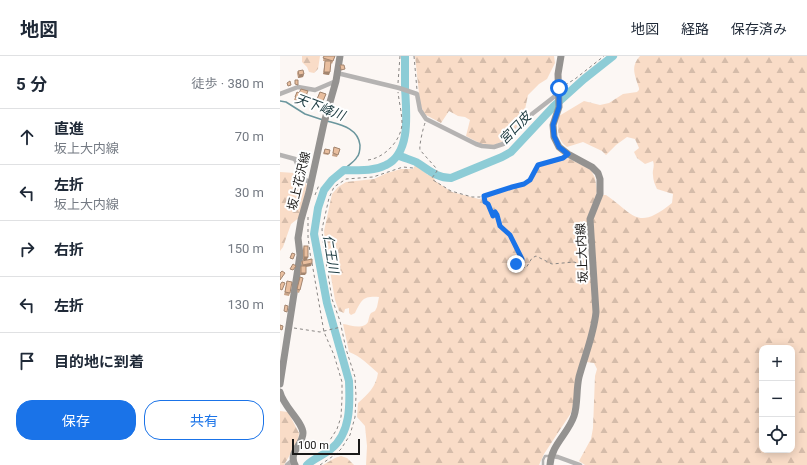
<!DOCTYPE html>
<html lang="ja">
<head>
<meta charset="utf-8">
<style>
  body { margin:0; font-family:Roboto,"Noto Sans JP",sans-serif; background:#f6f6f7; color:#1f2937 }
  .controls { position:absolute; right:12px; bottom:12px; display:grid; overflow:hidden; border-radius:8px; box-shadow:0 2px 10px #0003 }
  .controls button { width:36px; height:36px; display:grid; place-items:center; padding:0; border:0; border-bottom:1px solid #e0e1e3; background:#fff; color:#1f2937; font:20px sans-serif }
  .scale { position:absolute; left:12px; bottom:10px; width:68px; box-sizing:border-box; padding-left:4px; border:2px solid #1a1918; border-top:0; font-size:11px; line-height:14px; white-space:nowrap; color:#1a1918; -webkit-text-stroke:3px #fff; paint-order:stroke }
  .stop { position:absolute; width:12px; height:12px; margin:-9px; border:3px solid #1a73e8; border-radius:50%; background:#fff }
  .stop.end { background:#1a73e8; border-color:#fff; box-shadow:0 1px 4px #0008 }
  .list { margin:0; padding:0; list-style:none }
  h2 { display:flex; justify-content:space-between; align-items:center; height:52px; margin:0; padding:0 16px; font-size:17px }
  h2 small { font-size:13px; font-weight:400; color:#747a83 }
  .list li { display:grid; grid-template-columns:26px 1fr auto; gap:12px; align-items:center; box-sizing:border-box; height:56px; padding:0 16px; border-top:1px solid #e0e1e3 }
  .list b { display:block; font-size:15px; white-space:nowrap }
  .list p { margin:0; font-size:13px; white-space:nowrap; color:#747a83 }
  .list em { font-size:13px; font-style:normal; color:#747a83 }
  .actions { display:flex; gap:8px; padding:12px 16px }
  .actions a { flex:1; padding:9px 0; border:1px solid #1a73e8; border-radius:16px; text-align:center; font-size:14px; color:#1a73e8 }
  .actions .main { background:#1a73e8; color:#fff }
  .icon { flex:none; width:22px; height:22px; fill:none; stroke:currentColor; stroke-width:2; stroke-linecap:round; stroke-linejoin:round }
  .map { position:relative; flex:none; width:527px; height:409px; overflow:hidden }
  header { display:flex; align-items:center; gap:24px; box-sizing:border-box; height:56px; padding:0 20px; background:#fff; border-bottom:1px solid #e0e1e3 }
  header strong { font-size:19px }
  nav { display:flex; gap:22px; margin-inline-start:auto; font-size:14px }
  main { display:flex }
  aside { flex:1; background:#fff }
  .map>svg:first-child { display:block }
  .forest { fill:url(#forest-firs); fill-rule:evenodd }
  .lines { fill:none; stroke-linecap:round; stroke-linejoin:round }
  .stream { stroke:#6a969d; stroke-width:1.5 }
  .river { stroke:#8dccd6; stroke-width:8 }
  .path { stroke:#898684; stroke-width:1; stroke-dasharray:3 3; stroke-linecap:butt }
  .service { stroke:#b5b3b2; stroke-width:2.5 }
  .minor { stroke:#b5b3b2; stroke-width:4.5 }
  .secondary { stroke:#949290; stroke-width:7 }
  .wall { fill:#c8a388 }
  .shaded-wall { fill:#a3856f }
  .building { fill:#e9be9e; stroke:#a3856f }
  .route { stroke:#1a73e8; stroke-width:5 }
  .labels { text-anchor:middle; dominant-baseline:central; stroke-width:4; stroke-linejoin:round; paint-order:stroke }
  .street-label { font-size:12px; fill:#1a1918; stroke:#fff }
  .water-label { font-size:13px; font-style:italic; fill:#18373d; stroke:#fff }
</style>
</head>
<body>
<header>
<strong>地図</strong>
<nav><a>地図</a><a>経路</a><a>保存済み</a></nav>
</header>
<main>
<aside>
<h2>5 分<small>徒歩 · 380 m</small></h2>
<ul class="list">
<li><svg class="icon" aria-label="ahead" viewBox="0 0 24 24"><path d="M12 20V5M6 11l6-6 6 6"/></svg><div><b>直進</b><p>坂上大内線</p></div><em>70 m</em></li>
<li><svg class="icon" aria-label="left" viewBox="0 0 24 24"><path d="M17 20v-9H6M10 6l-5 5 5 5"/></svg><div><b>左折</b><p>坂上大内線</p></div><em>30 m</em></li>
<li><svg class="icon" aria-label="right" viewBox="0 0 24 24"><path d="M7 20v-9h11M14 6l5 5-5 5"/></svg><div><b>右折</b></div><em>150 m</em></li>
<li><svg class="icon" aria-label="left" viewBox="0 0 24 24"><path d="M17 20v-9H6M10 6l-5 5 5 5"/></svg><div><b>左折</b></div><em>130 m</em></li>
<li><svg class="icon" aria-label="arrive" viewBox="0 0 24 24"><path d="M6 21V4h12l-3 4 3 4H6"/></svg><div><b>目的地に到着</b></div></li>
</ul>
<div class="actions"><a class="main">保存</a><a>共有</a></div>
</aside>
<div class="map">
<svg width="527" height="409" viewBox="0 0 527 409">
  <defs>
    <pattern id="forest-firs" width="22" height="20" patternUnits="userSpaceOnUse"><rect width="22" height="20" fill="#f9dcc7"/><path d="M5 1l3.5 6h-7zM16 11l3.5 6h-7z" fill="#d5bcaa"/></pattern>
  </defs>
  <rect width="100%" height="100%" fill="#fcf7f4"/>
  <g class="forest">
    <path d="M22 0H40L38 13 34 17 29 16 27 11 22 6Z"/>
    <path d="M135 0H274L275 7 267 23 259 28 248 39 243 63 226 84 214 89H203L186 80 190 64 185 61 178 60 169 55 161 67 144 58 140 47Z"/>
    <path d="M360 0H527V409H305L299 405 311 383 313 372 315 320 317 313 314 307 306 306 316 271 312 165 323 139H326C355 159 357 175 392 147L393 138 377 133C375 129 373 124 373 119 372 114 375 111 373 105L365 108 357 102 354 96 359 92 355 83 347 81 336 89 326 99 322 95 303 86 287 91C277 84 277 72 279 60L304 45 320 49 329 47 343 38 357 36 359 34V32C355 19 350 11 360 0ZM482 292H512V394H482Z"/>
    <path d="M288 102 311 114 315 122 317 135 308 175 301 185 300 191 301 200 311 213 314 256 291 357 264 398 259 409H86L87 390 85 370 77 361 78 347C88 338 96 331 98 317 89 309 80 300 69 296L63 268C70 269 83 274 88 266 89 262 89 260 91 257L95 255 97 251 99 241C82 240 82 244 75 257L71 259 69 257V252L65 253 64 257 59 255 55 244 45 186 44 175 52 138 58 131 66 126 94 123 107 117 121 113H133L135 109 148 119 149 118 154 121 155 125 172 136 199 143 245 129 252 125 258 111Z"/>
    <path d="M0 116 15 117 27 129 20 161 11 168 3 191 0 195Z"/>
    <path d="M0 355 8 356 19 377 18 385 4 409H0Z"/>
    <path d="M61 400 67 402 74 409H43L55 402Z"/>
  </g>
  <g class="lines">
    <g class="stream">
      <path d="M0 45 6 46 25 58 43 64"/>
      <path d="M47 65C61 69 78 72 80 89 80 94 80 98 77 101 74 107 67 109 64 114"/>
    </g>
    <g class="river">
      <path d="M118 99C123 102 130 103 136 106 148 113 156 122 171 122L222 101 231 96 274 50 304 23 333 0"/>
      <path d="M27 409C34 402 44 399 51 393 71 377 70 348 69 325L47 247 34 178 38 152 44 134 52 124 64 114C78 114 92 116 106 109 132 97 126 54 125 31 125 20 125 10 125 0"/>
    </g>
    <g class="path">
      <path d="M134 0 137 34"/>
      <path d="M118 27 120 0"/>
      <path d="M285 29 295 23 324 0"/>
      <path d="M145 67C143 72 139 90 140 94L156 112 157 115 152 122 153 124 171 135 192 141H200L232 131 244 128 250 124 258 109 282 102"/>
      <path d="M88 104C104 102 121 85 122 68 122 57 119 46 118 36"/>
      <path d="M35 139 39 129"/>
      <path d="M204 140 205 146 208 148 213 159 215 156 217 159 220 170 230 179 242 203V205L236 208 237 209 246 212 252 202 256 200 272 208 294 206 307 211V210"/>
      <path d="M28 161V181L31 204"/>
      <path d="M32 207 44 276 54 299 62 326V342L61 361 57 373 50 384"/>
      <path d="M14 272 40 276 61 271"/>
      <path d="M40 409 56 398 61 393 70 379 75 361 76 340 75 321 66 293 60 265 52 243 43 187 42 173 49 142 54 131 66 123 93 121 123 111 133 112"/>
    </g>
    <path class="service" d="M263 409V404L265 400H270"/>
    <g class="minor">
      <path d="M57 17 119 32 137 38 140 54 146 63 196 88 202 90 214 91 226 87 252 58 279 37"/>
      <path d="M0 38 18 31 35 34 56 25"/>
      <path d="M0 99 15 103 24 123 31 127"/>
      <path d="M271 400 278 401 300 409"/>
      <path d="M7 409 13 404"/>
    </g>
    <g class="secondary">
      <path d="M0 328 20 199 18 182 21 164 29 136 44 67 56 25 60 0"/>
      <path d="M0 336C3 350 23 366 23 377 23 389 8 396 15 409"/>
      <path d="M270 409C271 389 288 378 294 360 298 348 296 334 299 321 305 299 314 278 316 256L310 163 320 138V123L318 117 312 111 288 98 279 91 274 81 273 69 279 51 278 18 281 0"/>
    </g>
  </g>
  <g class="wall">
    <path d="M44 0H55L52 8 51 7 49 19 43 18 45 5H43Z"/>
    <path d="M18 15 24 18 23 21 18 22 17 17Z"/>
    <path d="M17 36 28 38 23 46 14 44Z"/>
    <path d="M40 36 46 38 42 48 36 46Z"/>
    <path d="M54 91 60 93 57 101 52 100Z"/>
    <path d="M45 93 50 94 48 99 43 98Z"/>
    <path d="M24 190 28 201 23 204V193Z"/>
    <path d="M22 205 31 210 26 211V217L25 219H20V213L21 210H22L21 207Z"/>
    <path d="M20 221V234L19 237 17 236Z"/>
    <path d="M7 225 10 237 9 240 4 239Z"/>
  </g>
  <g class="shaded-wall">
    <path d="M44 16H50L49 19 43 18Z"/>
    <path d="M24 18 23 21 18 22 19 19Z"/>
    <path d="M24 201H28L27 204H23Z"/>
    <path d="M32 207 31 210 22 211 23 209Z"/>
    <path d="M21 217H26L25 219H20Z"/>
  </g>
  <g class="building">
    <path d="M44 0H55L53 5 43 2Z"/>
    <path d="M45 5H51L50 16H44Z"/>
    <path d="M60 9H64L65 13 61 14Z"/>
    <path d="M23 14 24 18 19 19 18 15Z"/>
    <path d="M15 24H18V29L15 28Z"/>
    <path d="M10 25 11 29 8 30 7 27Z"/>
    <path d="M21 33 28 35 24 44 15 41 17 36 19 37Z"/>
    <path d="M40 36 46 38 43 45 37 43Z"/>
    <path d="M54 91 60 93 58 99 53 97Z"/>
    <path d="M45 93 50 94 49 98 44 97Z"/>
    <rect x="24" y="190" width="4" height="11"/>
    <path d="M12 197 15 198 13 203 10 202Z"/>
    <path d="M32 203V207L23 209 22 205Z"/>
    <path d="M13 208 16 210 13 214 10 213Z"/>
    <rect x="21" y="210" width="5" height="7"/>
    <path d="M2 215 5 217 0 224V217Z"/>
    <path d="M20 221 23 222 20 234 17 233Z"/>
    <path d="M7 225 12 226 10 237 5 236Z"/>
    <path d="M2 226 5 227 2 234 0 233V229Z"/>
    <path d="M5 249 8 250 7 256 4 255Z"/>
    <path d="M0 269 3 270 2 274 0 273Z"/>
  </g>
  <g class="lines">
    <path class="route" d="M236 208 242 205V203L230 179 220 170 217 159 215 156 213 160 208 148 205 146 204 140 232 131 244 128 250 124 258 109 283 102 288 98 279 91 274 80 273 69 279 51V32"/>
  </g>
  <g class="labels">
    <g class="street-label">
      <text transform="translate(19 125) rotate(-76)">坂上花沢線</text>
      <text transform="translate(302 197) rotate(-93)">坂上大内線</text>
    </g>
    <g class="water-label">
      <text transform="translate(40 51) rotate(21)">天下峰川</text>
      <text transform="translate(235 72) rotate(-46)">宮口皮</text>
      <text transform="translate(51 198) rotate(81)">仁王川</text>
    </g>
  </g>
</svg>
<div class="controls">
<button>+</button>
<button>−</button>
<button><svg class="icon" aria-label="locate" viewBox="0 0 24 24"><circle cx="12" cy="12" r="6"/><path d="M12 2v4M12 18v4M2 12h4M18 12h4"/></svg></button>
</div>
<div class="scale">100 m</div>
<div class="stop" style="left:279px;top:32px"></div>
<div class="stop end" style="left:236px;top:208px"></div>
</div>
</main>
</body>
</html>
